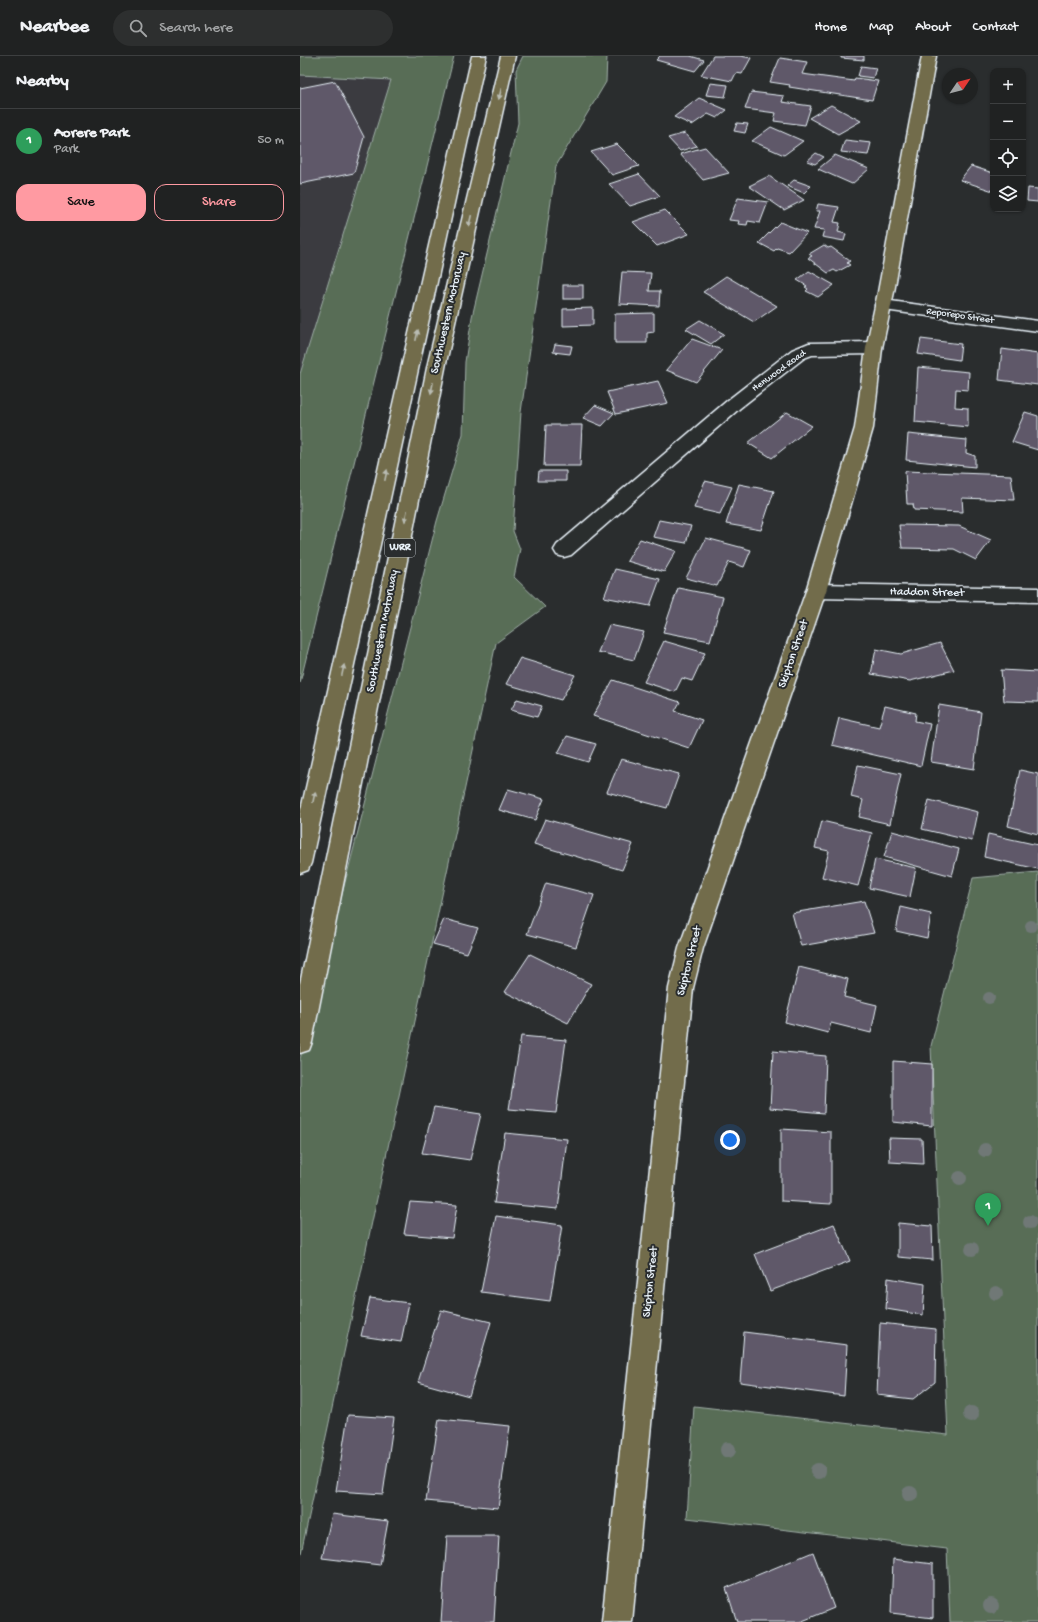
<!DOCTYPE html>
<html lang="en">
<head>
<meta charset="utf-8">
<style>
  body { margin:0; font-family:"Gochi Hand",sans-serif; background:#2d2f2f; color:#f1f3f6 }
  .controls { position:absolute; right:12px; top:12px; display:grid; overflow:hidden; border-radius:8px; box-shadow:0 1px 3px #0004 }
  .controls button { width:36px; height:36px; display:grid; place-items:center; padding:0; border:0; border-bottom:1px solid #3d3f40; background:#202222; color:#f1f3f6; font:20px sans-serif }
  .compass { position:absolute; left:642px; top:12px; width:36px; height:36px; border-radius:50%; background:#202222; box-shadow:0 1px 3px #0004; rotate:55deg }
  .you { position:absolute; left:430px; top:1084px; width:14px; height:14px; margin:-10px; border:3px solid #fff; border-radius:50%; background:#1a73e8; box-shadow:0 0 0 6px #1a73e833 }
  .badge { display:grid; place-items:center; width:26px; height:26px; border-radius:50%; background:#ff9aa2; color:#fff; font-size:13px; font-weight:700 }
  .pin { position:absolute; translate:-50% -33px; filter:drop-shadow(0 1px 2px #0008) }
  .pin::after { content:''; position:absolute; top:21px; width:14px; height:12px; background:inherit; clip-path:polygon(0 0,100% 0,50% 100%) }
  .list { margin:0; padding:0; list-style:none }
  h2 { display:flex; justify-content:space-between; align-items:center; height:52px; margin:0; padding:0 16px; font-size:17px }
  h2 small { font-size:13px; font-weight:400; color:#a2a4a5 }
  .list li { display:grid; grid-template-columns:26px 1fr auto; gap:12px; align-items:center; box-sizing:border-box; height:64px; padding:0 16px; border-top:1px solid #3d3f40 }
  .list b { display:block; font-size:15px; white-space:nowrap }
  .list p { margin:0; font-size:13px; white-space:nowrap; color:#a2a4a5 }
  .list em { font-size:13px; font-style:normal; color:#a2a4a5 }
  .actions { display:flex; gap:8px; padding:12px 16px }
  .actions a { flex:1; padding:9px 0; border:1px solid #ff9aa2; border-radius:12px; text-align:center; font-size:14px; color:#ff9aa2 }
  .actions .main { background:#ff9aa2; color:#111 }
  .icon { flex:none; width:22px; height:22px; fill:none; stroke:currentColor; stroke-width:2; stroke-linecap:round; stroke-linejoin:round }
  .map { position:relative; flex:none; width:738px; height:1566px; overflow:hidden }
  header { display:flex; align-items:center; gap:24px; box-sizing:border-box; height:56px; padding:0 20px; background:#202222; border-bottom:1px solid #3d3f40 }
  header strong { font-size:19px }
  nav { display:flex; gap:22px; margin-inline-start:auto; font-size:14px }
  .search { width:280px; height:36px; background:#2d2f2f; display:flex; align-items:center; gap:10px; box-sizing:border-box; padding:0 14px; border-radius:22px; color:#a2a4a5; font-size:15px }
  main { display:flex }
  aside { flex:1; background:#202222 }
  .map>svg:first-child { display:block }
  .built { fill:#3a3a40 }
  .green { fill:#596d57; stroke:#a0afa8 }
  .building { fill:#5f5869; stroke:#e8f1f8 }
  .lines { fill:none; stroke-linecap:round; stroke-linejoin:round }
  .minor-casing { stroke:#e8f1f8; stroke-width:3 }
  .major-casing { stroke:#e8f1f8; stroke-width:3 }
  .highway-casing { stroke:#e8f1f8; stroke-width:3 }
  .minor { fill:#2a2d2e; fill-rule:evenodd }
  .major { fill:#726c4b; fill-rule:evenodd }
  .highway { fill:#726c4b; fill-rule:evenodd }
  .tree { fill:#6f7876 }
  .oneway { fill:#b9bcb3 }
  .labels { text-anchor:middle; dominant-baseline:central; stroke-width:4; stroke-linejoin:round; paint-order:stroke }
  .far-street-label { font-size:10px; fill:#e8f1f8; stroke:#2a2d2e }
  .shield { fill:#2a2d2e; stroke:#afb6bb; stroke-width:1 }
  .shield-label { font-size:11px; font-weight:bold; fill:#e8f1f8 }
  .street-label { font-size:12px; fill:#e8f1f8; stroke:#2a2d2e }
</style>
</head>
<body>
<header>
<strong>Nearbee</strong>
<div class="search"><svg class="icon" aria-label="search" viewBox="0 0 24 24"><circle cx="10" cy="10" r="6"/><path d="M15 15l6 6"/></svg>Search here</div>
<nav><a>Home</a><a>Map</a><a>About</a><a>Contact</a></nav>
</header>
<main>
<aside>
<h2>Nearby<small></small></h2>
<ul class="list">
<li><span class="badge" style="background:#2e9e5b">1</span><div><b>Aorere Park</b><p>Park</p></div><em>50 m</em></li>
</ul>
<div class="actions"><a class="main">Save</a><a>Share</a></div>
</aside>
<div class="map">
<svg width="738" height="1566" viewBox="0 0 738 1566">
  <rect width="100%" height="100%" fill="#2a2d2e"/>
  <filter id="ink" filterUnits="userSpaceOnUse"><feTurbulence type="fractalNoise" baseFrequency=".025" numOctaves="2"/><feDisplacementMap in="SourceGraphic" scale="8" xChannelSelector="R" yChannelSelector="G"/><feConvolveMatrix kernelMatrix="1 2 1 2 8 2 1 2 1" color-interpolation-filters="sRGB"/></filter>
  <g filter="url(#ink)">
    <path class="built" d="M0 19 91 24 0 318Z"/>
    <g class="green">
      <path d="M0 0H154L0 627V318L91 24 0 19Z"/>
      <path d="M223 0H307L306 26 256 110 221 356 213 475 220 493 214 521 245 551 196 587 0 1502V1003L137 465 163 378 165 306 172 261 218 67 216 14Z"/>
      <path d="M738 816V1566H650L647 1493 387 1462 394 1350 648 1379 631 990 673 822Z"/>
    </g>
    <g class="building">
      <path d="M360 0H390L404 4 395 15 356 4Z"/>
      <path d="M413 0H440L451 2 442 18 436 17 432 25 401 19Z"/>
      <path d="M541 0H564V4L541 2Z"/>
      <path d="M480 2 507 6 502 18 554 25 555 22 578 25 572 44 489 31 490 29 470 26Z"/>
      <path d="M561 10 576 12 573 22 558 20Z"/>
      <path d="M35 25 64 81 54 117 0 128V32Z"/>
      <path d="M410 27 428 29 425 41 406 39Z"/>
      <path d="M451 36 484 40 482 46 511 50 505 69 474 65 476 57 445 53Z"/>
      <path d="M399 42 427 54 417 62 408 58 392 69 374 61Z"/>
      <path d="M531 49 561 65 538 78 509 62Z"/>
      <path d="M437 67 448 68 445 77 434 75Z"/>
      <path d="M471 71 503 85 484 99 452 85Z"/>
      <path d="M385 77 397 90 380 95 368 82Z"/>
      <path d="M545 84 571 87 568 99 541 96Z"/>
      <path d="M317 88 339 110 312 119 291 96Z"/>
      <path d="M405 91 429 117 403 124 380 98Z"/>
      <path d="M516 97 524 101 515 108 507 105Z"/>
      <path d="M535 99 569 113 552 128 518 113Z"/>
      <path d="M671 110 693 117V135L660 124Z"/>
      <path d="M339 118 360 140 330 150 309 128Z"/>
      <path d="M469 120 504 144 484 154 449 130Z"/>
      <path d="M494 124 511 130 504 137 487 130Z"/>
      <path d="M728 132 738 133V146L727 145Z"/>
      <path d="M438 142 468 146 460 167 448 165 447 169 438 168 439 165 429 164Z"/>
      <path d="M518 148 539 151 534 166 540 167 538 176 546 178 544 185 522 181 524 174 514 173 520 155H516Z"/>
      <path d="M365 154 389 178 357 190 333 166Z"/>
      <path d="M480 166 507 177 489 196 477 192 474 195 459 187Z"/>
      <path d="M524 189 528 192 531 191 550 205 547 207 550 209 537 216 534 214 528 217 508 202 512 200 509 198Z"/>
      <path d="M509 215 534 229 518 241 506 235 508 233 505 231 507 230 497 224Z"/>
      <path d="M322 216 351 217 349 235H360L359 250 319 248Z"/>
      <path d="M426 220 477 250 454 266 403 236Z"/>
      <rect x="263" y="229" width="20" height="14"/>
      <path d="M293 252V269L263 270V253Z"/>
      <path d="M354 257V276L347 277V287H315V258Z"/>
      <path d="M400 264 424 278 411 288 386 273Z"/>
      <path d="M392 283 422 294 396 326 366 314Z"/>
      <path d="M621 283 661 288 659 304 618 298Z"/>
      <path d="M255 288 272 290 270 298 253 296Z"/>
      <path d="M702 293 738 298V329L699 324Z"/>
      <path d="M618 311 669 316 668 334 656 333 655 351 668 352V371L615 366Z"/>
      <path d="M358 325 368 347 316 358 307 336Z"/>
      <path d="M295 349 314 357 302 370 283 362Z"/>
      <path d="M487 356 512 370 472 402 448 387Z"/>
      <path d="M725 356 738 360V394L712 386Z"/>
      <path d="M246 369H282L280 410H244Z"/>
      <path d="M608 378 667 384 666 397 675 400V411L606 404Z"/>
      <path d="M239 415H266V425H238Z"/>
      <path d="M605 415 711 419 714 444 662 442 663 456 614 454 613 448H607Z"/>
      <path d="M405 425 432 431 420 458 394 452Z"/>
      <path d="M439 428 474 435 461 474 426 468Z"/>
      <path d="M359 464 391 470 386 487 353 481Z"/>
      <path d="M599 469 659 470 691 484 676 504 654 493 602 492Z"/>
      <path d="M406 482 451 494 444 511 429 506 417 530 386 522Z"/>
      <path d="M340 483 376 495 364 516 327 505Z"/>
      <path d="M315 513 360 523 350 550 304 541Z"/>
      <path d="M378 532 423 541 410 585 363 576Z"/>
      <path d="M309 569 344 576 334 604 298 596Z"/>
      <path d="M364 585 405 597 392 625 382 622 375 636 344 626Z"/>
      <path d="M640 587 654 614 610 625 571 618 576 593 601 598Z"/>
      <path d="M220 602 275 619 261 644 206 628Z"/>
      <path d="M701 614 738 616V646L704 645Z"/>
      <path d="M313 624 380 646 375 655 402 664 389 692 293 660Z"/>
      <path d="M217 643 242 650 237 661 211 654Z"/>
      <path d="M639 649 681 656 674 713 631 706Z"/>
      <path d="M585 650 616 657 615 665 630 668 621 710 532 689 539 662 579 671Z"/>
      <path d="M267 680 296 688 288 706 258 697Z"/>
      <path d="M321 703 379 718 367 752 307 736Z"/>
      <path d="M558 709 601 718 590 768 559 761 563 744 551 741Z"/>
      <path d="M720 714 738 718V778L708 770Z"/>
      <path d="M208 733 244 743 235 764 199 754Z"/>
      <path d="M629 744 678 756 672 785 622 773Z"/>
      <path d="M245 763 333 788 322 814 234 788Z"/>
      <path d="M522 765 572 777 558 830 522 821 529 795 515 792Z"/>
      <path d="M592 775 659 793 652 820 584 801Z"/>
      <path d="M688 778 738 789V813L684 801Z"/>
      <path d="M575 803 616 812 610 841 569 832Z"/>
      <path d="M246 827 294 839 276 891 227 878Z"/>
      <path d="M564 845 574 877 501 890 492 857Z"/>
      <path d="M601 851 631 858 627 882 596 875Z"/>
      <path d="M144 863 178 872 167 897 133 888Z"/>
      <path d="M230 898 291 928 268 967 205 936Z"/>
      <path d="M499 911 548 923 544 941 577 949 571 977 531 967 528 977 485 966Z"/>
      <path d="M221 980 266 984 256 1057 209 1053Z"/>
      <path d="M473 995 526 1000 524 1057 470 1052Z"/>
      <path d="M593 1005 632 1008V1070L593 1066Z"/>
      <path d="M134 1051 181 1058 170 1104 122 1097Z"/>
      <path d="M481 1073 531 1076V1148L481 1145Z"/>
      <path d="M205 1077 267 1083 258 1153 194 1147Z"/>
      <path d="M589 1082 622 1083 623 1108 590 1106Z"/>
      <path d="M110 1146 157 1149 152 1182 104 1178Z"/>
      <path d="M196 1160 262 1169 250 1245 181 1236Z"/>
      <path d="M598 1167 632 1170 633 1204 598 1201Z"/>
      <path d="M534 1168 550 1205 470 1235 455 1198Z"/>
      <path d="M588 1222 625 1228 623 1259 586 1253Z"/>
      <path d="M70 1242 109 1247 101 1286 61 1280Z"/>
      <path d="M141 1254 191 1266 169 1340 118 1326Z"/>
      <path d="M580 1267 636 1273 635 1326 613 1343 577 1339Z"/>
      <path d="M444 1276 547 1289 544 1340 440 1326Z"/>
      <path d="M48 1359 94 1362 83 1438 36 1435Z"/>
      <path d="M139 1363 210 1370 198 1452 126 1445Z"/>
      <path d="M32 1458 88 1465 80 1509 22 1502Z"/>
      <path d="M147 1480H199L194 1566H141Z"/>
      <path d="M513 1496 534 1552 500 1566H437L426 1532Z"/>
      <path d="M593 1503 633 1508V1562L591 1557Z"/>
    </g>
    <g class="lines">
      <g class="minor-casing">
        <g id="minor">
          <path d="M583 244 738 265V275L577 253 575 249 577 245Z"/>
          <path d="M574 286 580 288 582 292 580 296 574 298 512 299 504 302 440 352 271 499 264 501 257 499 254 494 257 489 428 344 492 294 509 287Z"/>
          <path d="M516 528 738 532V546L516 542 509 540 506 535 509 530Z"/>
        </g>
      </g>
      <g class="major-casing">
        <path id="major" d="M622 0H636L594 236 582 292 573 372 526 535 403 892 393 932 332 1566H302L369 932 379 892 506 535 555 372 566 292 578 236Z"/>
      </g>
      <g class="highway-casing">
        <g id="highway">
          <path d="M172 0H186L11 807 8 814 0 817V758Z"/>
          <path d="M201 0H215L146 307 12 986 9 994 0 997V928L128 307Z"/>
        </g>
      </g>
      <use href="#minor" class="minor"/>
      <use href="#major" class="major"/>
      <use href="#highway" class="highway"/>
    </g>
    <g class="tree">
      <circle cx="731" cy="870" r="6"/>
      <circle cx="689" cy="942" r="6"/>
      <circle cx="685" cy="1094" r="7"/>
      <circle cx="660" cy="1122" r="7"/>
      <circle cx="730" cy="1166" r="7"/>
      <circle cx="672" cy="1193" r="7"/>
      <circle cx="696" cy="1237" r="7"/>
      <circle cx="671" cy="1358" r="8"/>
      <circle cx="428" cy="1394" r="8"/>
      <circle cx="518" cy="1415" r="8"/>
      <circle cx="610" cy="1438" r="8"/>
      <circle cx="691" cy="1550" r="8"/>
    </g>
    <defs><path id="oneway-solid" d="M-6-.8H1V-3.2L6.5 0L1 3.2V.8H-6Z"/></defs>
    <g class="oneway">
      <use href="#oneway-solid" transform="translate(200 38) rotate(103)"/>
      <use href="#oneway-solid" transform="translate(170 165) rotate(103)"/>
      <use href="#oneway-solid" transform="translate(117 279) rotate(-78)"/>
      <use href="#oneway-solid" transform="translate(132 332) rotate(101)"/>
      <use href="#oneway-solid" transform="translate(86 419) rotate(-78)"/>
      <use href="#oneway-solid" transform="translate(106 460) rotate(101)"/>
      <use href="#oneway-solid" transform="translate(43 614) rotate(-78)"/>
      <use href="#oneway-solid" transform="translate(14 741) rotate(-78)"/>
    </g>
  </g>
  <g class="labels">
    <g class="far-street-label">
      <text transform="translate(660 260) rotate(8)">Reporepo Street</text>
      <text transform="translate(479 315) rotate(-36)">Henwood Road</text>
    </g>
    <rect class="shield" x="85" y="483" width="30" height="18" rx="3"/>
    <g class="shield-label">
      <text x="100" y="492">WRR</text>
    </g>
    <g class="street-label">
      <text transform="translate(149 257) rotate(-77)">Southwestern Motorway</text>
      <text transform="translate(627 537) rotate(1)">Haddon Street</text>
      <text transform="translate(83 575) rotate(-79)">Southwestern Motorway</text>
      <text transform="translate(494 598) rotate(-71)">Skipton Street</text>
      <text transform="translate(390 905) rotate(-76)">Skipton Street</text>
      <text transform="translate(351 1226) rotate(-84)">Skipton Street</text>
    </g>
  </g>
</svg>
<div class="controls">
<button>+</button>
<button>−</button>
<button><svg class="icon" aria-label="locate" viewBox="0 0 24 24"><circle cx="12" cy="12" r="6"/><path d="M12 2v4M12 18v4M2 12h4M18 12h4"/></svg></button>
<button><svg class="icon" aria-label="layers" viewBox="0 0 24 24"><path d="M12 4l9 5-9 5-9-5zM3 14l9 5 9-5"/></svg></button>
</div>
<svg class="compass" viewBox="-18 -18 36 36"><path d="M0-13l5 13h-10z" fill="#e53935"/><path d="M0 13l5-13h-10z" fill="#a2a4a5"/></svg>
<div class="you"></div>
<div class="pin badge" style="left:688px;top:1170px;background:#2e9e5b">1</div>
</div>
</main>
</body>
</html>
